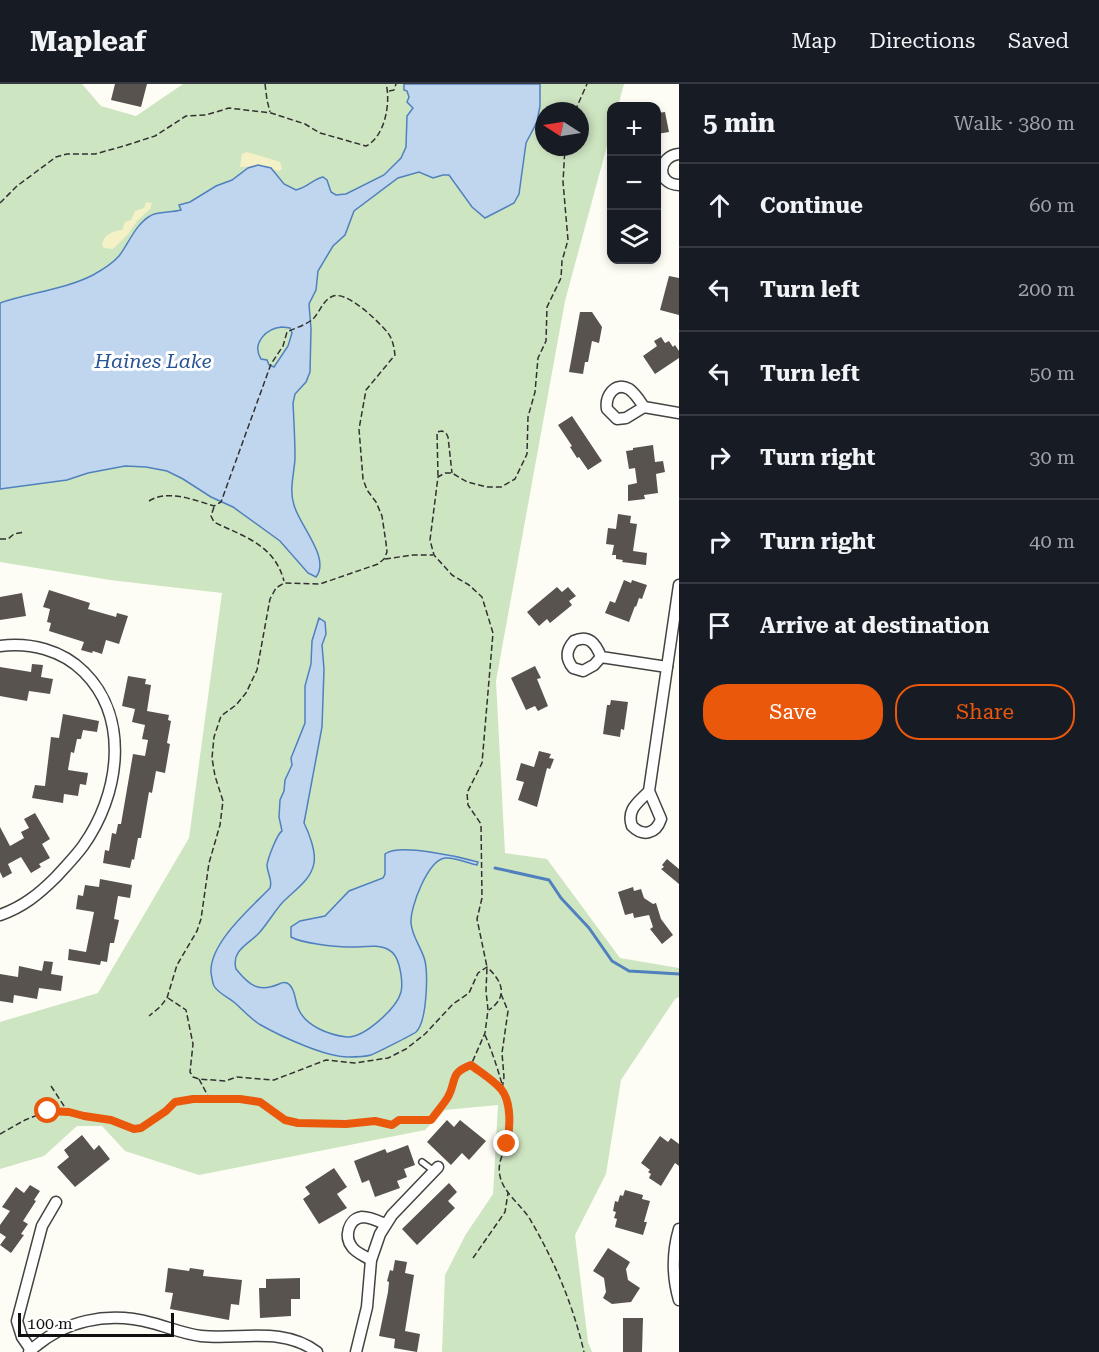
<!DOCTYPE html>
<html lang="en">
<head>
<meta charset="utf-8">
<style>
  body { margin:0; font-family:"Roboto Serif",serif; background:#242831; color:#f1f3f6 }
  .controls { position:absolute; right:18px; top:18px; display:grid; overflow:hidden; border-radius:12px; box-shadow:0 3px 9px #0003 }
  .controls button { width:54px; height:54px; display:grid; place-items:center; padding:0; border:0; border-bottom:2px solid #363941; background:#171b24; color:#f1f3f6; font:30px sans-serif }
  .compass { position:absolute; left:535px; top:18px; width:54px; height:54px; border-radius:50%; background:#171b24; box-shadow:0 3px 9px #0003; rotate:282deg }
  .scale { position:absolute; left:18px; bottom:15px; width:156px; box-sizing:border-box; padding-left:6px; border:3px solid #101010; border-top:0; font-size:16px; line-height:21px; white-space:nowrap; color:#101010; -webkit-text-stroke:4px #fff; paint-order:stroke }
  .stop { position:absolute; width:18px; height:18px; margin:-14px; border:4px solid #ea580c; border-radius:50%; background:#fff }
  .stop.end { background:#ea580c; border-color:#fff; box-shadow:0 2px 6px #0008 }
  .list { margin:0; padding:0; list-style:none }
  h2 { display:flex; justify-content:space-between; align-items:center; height:78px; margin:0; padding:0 24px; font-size:26px }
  h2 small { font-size:20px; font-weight:400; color:#9ea1a6 }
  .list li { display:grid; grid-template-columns:39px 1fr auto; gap:18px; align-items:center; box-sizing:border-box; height:84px; padding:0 24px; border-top:2px solid #363941 }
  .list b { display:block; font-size:22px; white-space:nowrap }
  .list em { font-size:20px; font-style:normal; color:#9ea1a6 }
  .actions { display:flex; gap:12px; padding:18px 24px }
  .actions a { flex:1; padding:14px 0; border:2px solid #ea580c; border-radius:24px; text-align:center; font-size:21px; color:#ea580c }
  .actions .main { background:#ea580c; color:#fff }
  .icon { flex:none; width:33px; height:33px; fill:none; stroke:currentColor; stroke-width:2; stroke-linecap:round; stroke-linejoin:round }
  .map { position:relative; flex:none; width:679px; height:1268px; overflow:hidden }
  header { display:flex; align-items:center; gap:36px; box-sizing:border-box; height:84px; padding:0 30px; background:#171b24; border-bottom:2px solid #363941 }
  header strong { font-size:28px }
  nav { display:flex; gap:33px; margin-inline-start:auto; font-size:21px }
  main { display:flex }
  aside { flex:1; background:#171b24 }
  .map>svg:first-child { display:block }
  .green { fill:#cee5c2; fill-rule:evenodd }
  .sand { fill:#f4f1c7 }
  .water { fill:#c0d6ef; stroke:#5080bd; stroke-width:1.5; fill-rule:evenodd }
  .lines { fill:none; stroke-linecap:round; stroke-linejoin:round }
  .stream { stroke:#5080bd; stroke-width:3 }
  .building { fill:#58534e }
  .service-casing { stroke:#434343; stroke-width:8 }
  .minor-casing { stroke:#434343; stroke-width:13 }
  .path { stroke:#323232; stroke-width:1.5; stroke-dasharray:6 3; stroke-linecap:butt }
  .service { stroke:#fff; stroke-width:5 }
  .minor { stroke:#fff; stroke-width:10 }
  .route { stroke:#ea580c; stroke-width:8 }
  .labels { text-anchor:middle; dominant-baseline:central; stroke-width:6; stroke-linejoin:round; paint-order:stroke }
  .water-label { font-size:20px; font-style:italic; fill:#285493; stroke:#fff }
</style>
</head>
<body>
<header>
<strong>Mapleaf</strong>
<nav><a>Map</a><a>Directions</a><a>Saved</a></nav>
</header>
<main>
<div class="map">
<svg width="679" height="1268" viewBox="0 0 679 1268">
  <rect width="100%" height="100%" fill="#fefdf5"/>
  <path class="green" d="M0 0H82L101 22 136 32 183 0H624L618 22H612L611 47 565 217 496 597 505 769 547 775 620 874 679 884V913L675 915 621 996 606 1090 575 1151 588 1258 592 1268H442L445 1191 466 1150 493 1110 498 1021 445 1026 425 1046 199 1091 125 1067 102 1042H77L44 1072 0 1085V938L98 909 189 754 222 509 110 496 0 478ZM544 27H580V63H544Z"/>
  <g class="sand">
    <path d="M247 68 280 78 282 85 278 87 265 82 240 83 242 70Z"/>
    <path d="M146 118 152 119 150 125 137 137 128 150 113 165 104 164 102 161C103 151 113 147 122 146L125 138 131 136 135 127 144 124Z"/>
  </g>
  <g class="water">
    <path d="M404 0H540V22L537 38 526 59 519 110 514 119 485 134 472 123 449 91H443L433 94 419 88 398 94 354 127 345 151 333 162 318 187 316 206 309 220 311 245 310 288 306 298 295 310 293 319C294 338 295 356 295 375 294 390 289 407 294 421 299 441 331 474 316 493L308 489 280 457 233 423 211 413 183 395 167 387 146 383 125 382 88 389 67 396 0 405V219C29 209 66 205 93 191 102 186 112 180 119 172 129 159 135 141 150 132 157 127 171 129 181 126L179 121 190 118 216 102 232 96 248 84 258 81 271 84 284 100 296 106C307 104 313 95 323 93L327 96 331 108 336 111 346 110 384 91 401 74 406 63 407 32 413 24 407 18 409 13 407 7 404 6ZM282 243 290 244 292 249 288 262 274 283 269 281 267 276 261 275C251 259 267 244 282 243Z"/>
    <path d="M319 534 325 538 326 550 322 561 324 585 322 643 304 739C309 749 316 767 314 779 311 797 293 807 282 819 274 828 268 839 259 849 249 860 231 866 236 885 249 901 258 909 279 900 281 899 284 898 287 899 295 903 295 917 298 924 305 942 329 951 347 953 364 954 397 924 401 908 403 899 401 889 399 881 397 875 395 869 389 866 378 859 360 864 348 863 335 863 301 859 291 853V843L300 837 325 832 349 807 383 794 385 790V770C399 759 460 773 478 778L477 781C467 779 455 773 445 774 428 776 410 823 411 839 412 853 422 864 425 877 428 891 427 938 416 948 412 951 376 969 371 971 364 973 356 973 348 973 325 973 280 952 259 940 250 934 243 926 235 919 229 914 218 909 214 902 212 898 212 893 211 889 209 859 251 824 270 804 273 795 267 790 267 781 268 774 277 750 282 747L279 733 280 716 284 707 285 696 292 681 291 674 305 639V602L311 580 312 557Z"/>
  </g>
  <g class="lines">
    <path class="stream" d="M495 784 549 796 561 814 589 844 612 877 629 887 679 890"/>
  </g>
  <g class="building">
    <path d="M115 0H147L141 23 111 16Z"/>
    <path d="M665 28 669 48 657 50V29Z"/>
    <path d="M669 192 679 194V231L660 226Z"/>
    <path d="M580 228H592L602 243 599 259 592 257 588 278H585L583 290 569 288Z"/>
    <path d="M661 253 665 259 669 257 673 263 675 261 679 267V274L655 290 643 272 657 262 654 257Z"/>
    <path d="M572 332 602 377 588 386 579 373 577 374 570 363 572 362 558 341Z"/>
    <path d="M653 361 655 378 663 377 665 388 656 390 658 409 644 411 645 415 628 417V401L637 399 635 384 629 385 626 367 633 366V364Z"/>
    <path d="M618 430 631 432 630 439 637 440 633 467 647 469 646 481 622 478 623 476 616 475V471H612L614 461 606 460 608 444 616 445Z"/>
    <path d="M624 496 631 499 632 496 647 501 642 515 639 514 636 523 635 522 629 538 605 529 610 517 615 519Z"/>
    <path d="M557 503 562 508 568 503 576 512 569 517 572 521 550 539 547 535 539 542 527 528Z"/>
    <path d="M49 506 90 519 88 525 116 533 117 529 128 532 119 560 106 556 102 570 93 567 92 569 81 566 84 558 49 547 51 539 47 538 50 525 43 523Z"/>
    <path d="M22 509 26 532 0 536V513Z"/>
    <path d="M32 580 43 581 41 593 53 595 50 610 29 607 27 617 0 612V583L31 588Z"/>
    <path d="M535 582 541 594 537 595 548 622 538 627 535 622 526 626 511 594Z"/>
    <path d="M128 592 146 595 145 600 151 601 147 627 169 631 168 636 171 637 167 659 170 660 165 689 156 687 152 709 149 708 141 754H138L134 776 132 775 130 784 103 779 105 766 109 767 112 749 116 750 118 740H121L133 670 145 672 148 656 142 655 145 641 132 638 135 625 122 622Z"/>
    <path d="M611 616 628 618 624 646 621 645 620 653 603 650 607 621H610Z"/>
    <path d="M63 630 99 637 97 648 83 646 81 655H77L74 669 71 668 68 686 88 689 86 701 80 700 78 712 64 710 63 719 32 714 35 701 45 702 51 653 59 654Z"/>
    <path d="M539 667 551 670 549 674 554 675 550 685 547 684 537 723 518 716 524 698 516 696 521 679 534 683Z"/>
    <path d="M35 729 50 755 42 760 50 774 39 780 41 783 31 789 21 773 8 780 12 789 3 794 0 788V743L10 762 24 754 21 748 29 744 24 735Z"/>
    <path d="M667 775 679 785V800L661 785 664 783 662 781Z"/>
    <path d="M100 795 132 801 130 814 118 812 114 835 119 836 114 859H110L107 878 101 877 100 881 68 876 69 865 86 868 94 828 76 825 78 811 83 812 85 801 99 803Z"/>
    <path d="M633 803 634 807 641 805 644 814 653 820 656 819 661 835 673 851 662 860 650 845 653 843 649 831 634 834 633 829 625 831 618 808Z"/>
    <path d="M44 877 53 878 51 890 63 892 61 907 39 904 37 915 14 911 13 919 0 917V890L18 893 19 882 42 887Z"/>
    <path d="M447 1036 454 1043 460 1036 486 1057 469 1076 462 1069 451 1081 427 1058Z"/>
    <path d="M82 1051 94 1066 99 1061 110 1075 75 1103 57 1083 69 1073 64 1066Z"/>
    <path d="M660 1052 668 1058 671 1054 679 1060V1082L675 1079 661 1102 649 1094 651 1090 648 1088 650 1086 641 1079Z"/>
    <path d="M408 1061 415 1081 404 1085 407 1093 397 1097 400 1104 375 1113 369 1096 362 1099 354 1077 385 1065 387 1069Z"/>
    <path d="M334 1084 347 1103 337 1110 347 1124 319 1140 303 1115 310 1110 305 1103Z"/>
    <path d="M449 1099 457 1108 448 1117 455 1124 417 1161 402 1145Z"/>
    <path d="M30 1101 40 1107 34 1116 36 1117 23 1137 28 1140 21 1150 24 1151 11 1169 0 1161 6 1153 0 1149V1141L10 1127 2 1123 16 1103 24 1109Z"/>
    <path d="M625 1106 643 1111 642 1115 650 1117 644 1138H647L643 1151 615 1143 617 1135 614 1134 616 1128 613 1127 615 1117 618 1118 620 1111 623 1112Z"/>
    <path d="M608 1164 630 1178 626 1185 628 1196 640 1204 631 1218 612 1220 603 1214 606 1208 604 1194 593 1187Z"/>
    <path d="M395 1176 407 1178 405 1189 414 1191 405 1247 420 1250 417 1268 394 1264 395 1255 379 1252 388 1208 389 1198 387 1197 390 1186 393 1187Z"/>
    <path d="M168 1184 189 1187 190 1184 204 1186 203 1192 242 1196 239 1221 231 1220 229 1236 170 1225 173 1209 165 1208Z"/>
    <path d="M300 1194V1215H291V1232L260 1234 259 1204H266V1195Z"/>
    <path d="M623 1234H643L642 1268H623Z"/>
  </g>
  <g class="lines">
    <g class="service-casing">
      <path id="service" d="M422 1078 434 1087"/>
    </g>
    <g class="minor-casing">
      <g id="minor">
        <path d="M679 70C658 72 655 100 679 101"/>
        <path d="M644 323C640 317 635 309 629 305 614 297 605 313 607 325L617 335 626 334 644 323 679 329"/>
        <path d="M0 562C30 558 62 566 84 588 131 635 119 712 83 762 75 773 65 783 56 793 39 810 23 823 0 831"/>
        <path d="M601 573 594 581 583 587 573 584C565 574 566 566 574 557 589 550 596 560 601 573L667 583"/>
        <path d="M649 707 661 735C656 750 643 753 632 742 626 725 639 718 649 707L679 501"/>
        <path d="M679 1145C672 1169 672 1192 679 1216"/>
        <path d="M371 1176C365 1172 356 1169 352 1163 344 1153 348 1135 362 1133 370 1133 378 1137 385 1140"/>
        <path d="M31 1266 22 1253 17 1237 42 1142 56 1118"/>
        <path d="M29 1268C63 1236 108 1227 152 1239 168 1243 184 1250 201 1252 241 1256 282 1242 317 1268"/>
        <path d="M356 1268 367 1223 371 1176 380 1150 392 1131 438 1083"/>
      </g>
    </g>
    <g class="path">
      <path d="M265 0 267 16 270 28"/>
      <path d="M389 7 394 6 396 0"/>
      <path d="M575 27 587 0"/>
      <path d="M0 119 17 102 56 73 67 70H95L124 62 155 52 186 32 206 31 229 24 271 29 305 40 320 49 366 62C385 53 391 18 386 0"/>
      <path d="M438 392 437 348 442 347 446 349 448 353 452 389"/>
      <path d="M149 417C168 405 194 416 214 422L221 418 271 280 283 262 287 248C295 244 306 241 313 235 319 229 323 217 331 213 345 204 379 238 388 249 393 256 394 263 395 271L366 306 359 345 363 395 367 406 376 418 382 432 386 459 387 468 384 475 378 480 320 500 284 499 276 504 270 515 257 586 246 609 236 621 221 632 214 653 212 674 215 692 223 717 220 741 209 779 201 835 197 847 177 881 167 914 160 923 149 932"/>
      <path d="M214 423 211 432 214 438C244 453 274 460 284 497"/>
      <path d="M0 455H8L14 450 25 448"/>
      <path d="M385 475 413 471H433"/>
      <path d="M501 910 508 927 502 969 504 993 502 1005"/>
      <path d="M168 914 186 926 193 960 190 988 193 993 199 995 225 997 237 993 274 996 326 976 355 979 388 974 406 965 425 950 453 920 469 909 478 889 487 883C502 897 509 912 489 926"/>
      <path d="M485 951C495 974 511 1023 510 1048 508 1063 496 1076 500 1092 503 1109 523 1122 531 1137 555 1178 573 1221 584 1268"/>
      <path d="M472 982 501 1005"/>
      <path d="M199 995 209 1014"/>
      <path d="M51 1002 68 1028"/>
      <path d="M0 1050 25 1036 48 1027 111 1036 133 1045 141 1044 166 1027 175 1018 193 1015H240L260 1018 285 1036 298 1039 346 1040 375 1037 392 1041 399 1036H431C436 1029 443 1021 448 1013 457 997 449 989 471 981L485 949 488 926 486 907 487 883 477 835 482 814 481 740 468 721 467 709 482 679 493 549 482 513 469 501 452 491 434 471 430 456 438 393 445 389H452L467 398 487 403H501L515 395 527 370 528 333 535 308 538 274 546 257 547 223 561 194 562 177 568 156 563 98 565 63"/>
      <path d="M473 1174 505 1128 508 1109"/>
    </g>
    <use href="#service" class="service"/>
    <use href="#minor" class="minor"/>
  </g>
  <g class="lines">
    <path class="route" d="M48 1027 69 1028 84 1032 111 1036 134 1045 141 1044 166 1027 175 1018 193 1015H240L260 1018 285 1036 298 1039 346 1040 375 1037 392 1041 399 1036H431C436 1029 443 1021 448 1013 457 997 449 989 471 981 480 988 493 996 501 1005 512 1018 510 1045 507 1060"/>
  </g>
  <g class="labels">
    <g class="water-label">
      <text x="153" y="277">Haines Lake</text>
    </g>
  </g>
</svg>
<div class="controls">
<button>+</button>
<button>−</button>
<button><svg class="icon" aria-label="layers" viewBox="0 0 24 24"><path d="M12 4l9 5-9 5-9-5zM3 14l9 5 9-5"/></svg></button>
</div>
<svg class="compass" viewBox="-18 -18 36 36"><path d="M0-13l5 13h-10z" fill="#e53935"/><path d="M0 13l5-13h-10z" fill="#9ea1a6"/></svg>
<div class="scale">100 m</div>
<div class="stop" style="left:48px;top:1027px"></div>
<div class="stop end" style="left:507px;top:1060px"></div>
</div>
<aside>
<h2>5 min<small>Walk · 380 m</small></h2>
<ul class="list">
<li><svg class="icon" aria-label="ahead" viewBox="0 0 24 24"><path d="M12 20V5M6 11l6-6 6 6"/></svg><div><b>Continue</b></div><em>60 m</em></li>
<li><svg class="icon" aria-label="left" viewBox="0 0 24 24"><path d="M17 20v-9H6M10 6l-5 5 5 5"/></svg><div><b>Turn left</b></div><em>200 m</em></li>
<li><svg class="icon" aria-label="left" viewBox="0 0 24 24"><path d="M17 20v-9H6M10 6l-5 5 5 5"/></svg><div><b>Turn left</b></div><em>50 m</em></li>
<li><svg class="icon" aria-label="right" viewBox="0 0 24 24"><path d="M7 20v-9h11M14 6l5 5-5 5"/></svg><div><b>Turn right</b></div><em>30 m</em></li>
<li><svg class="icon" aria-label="right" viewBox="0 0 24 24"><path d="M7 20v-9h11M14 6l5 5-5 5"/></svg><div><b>Turn right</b></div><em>40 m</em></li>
<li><svg class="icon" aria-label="arrive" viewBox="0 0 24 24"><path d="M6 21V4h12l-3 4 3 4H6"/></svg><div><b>Arrive at destination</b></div></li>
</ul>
<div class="actions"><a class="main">Save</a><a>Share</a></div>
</aside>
</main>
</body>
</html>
